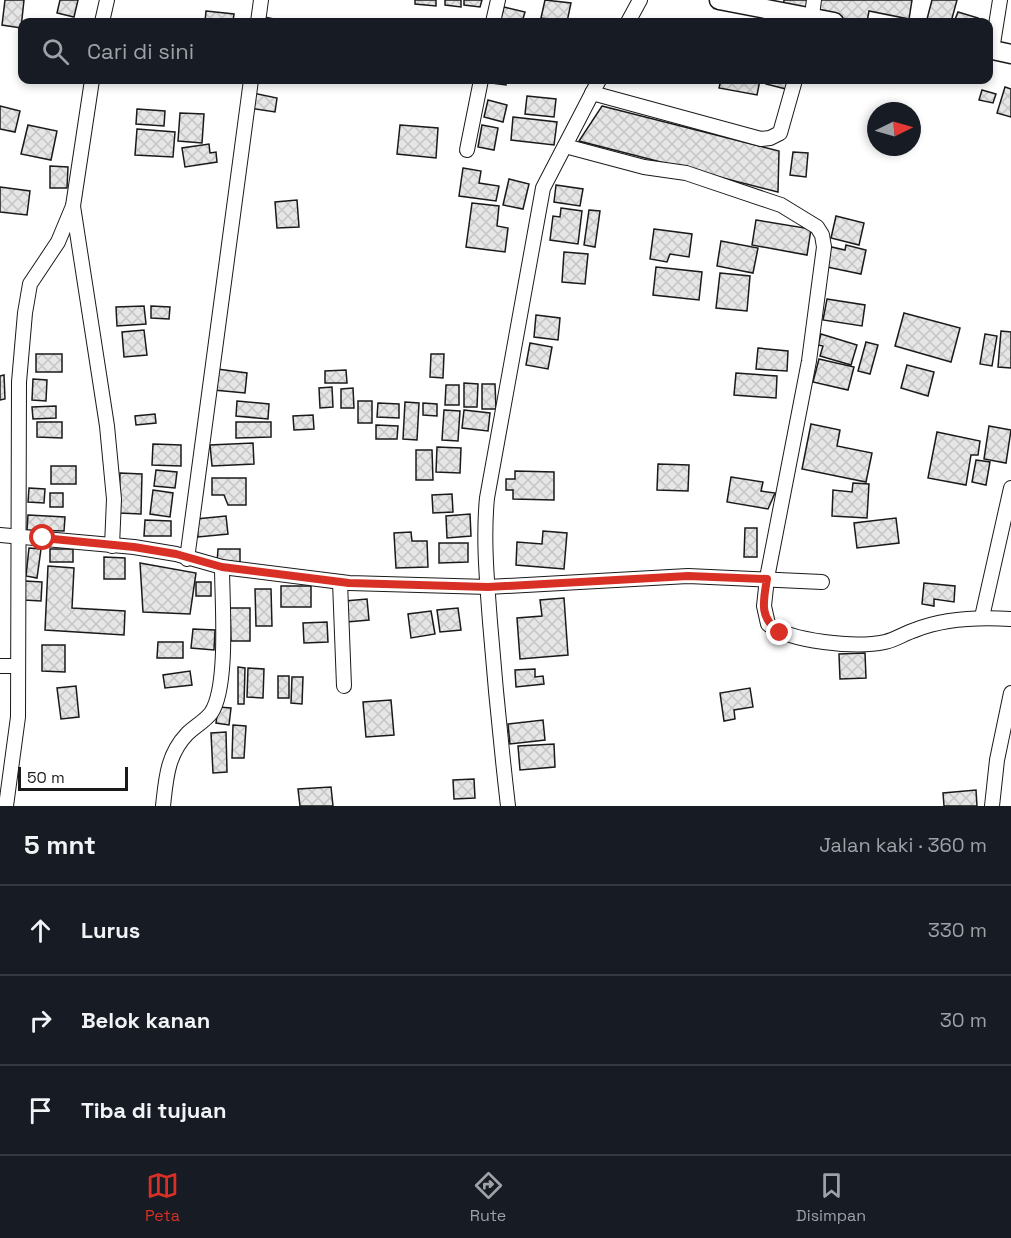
<!DOCTYPE html>
<html lang="id">
<head>
<meta charset="utf-8">
<style>
  body { margin:0; font-family:"Space Grotesk",sans-serif; background:#20242c; color:#f1f3f6 }
  .compass { position:absolute; left:867px; top:102px; width:54px; height:54px; border-radius:50%; background:#171b24; box-shadow:0 3px 9px #0003; rotate:85deg }
  .scale { position:absolute; left:18px; bottom:15px; width:110px; box-sizing:border-box; padding-left:6px; border:3px solid #1a1a1a; border-top:0; font-size:16px; line-height:21px; white-space:nowrap; color:#1a1a1a; -webkit-text-stroke:4px #fff; paint-order:stroke }
  .stop { position:absolute; width:18px; height:18px; margin:-14px; border:4px solid #d93025; border-radius:50%; background:#fff }
  .stop.end { background:#d93025; border-color:#fff; box-shadow:0 2px 6px #0008 }
  .list { margin:0; padding:0; list-style:none }
  h2 { display:flex; justify-content:space-between; align-items:center; height:78px; margin:0; padding:0 24px; font-size:26px }
  h2 small { font-size:20px; font-weight:400; color:#9ea1a6 }
  .list li { display:grid; grid-template-columns:39px 1fr auto; gap:18px; align-items:center; box-sizing:border-box; height:90px; padding:0 24px; border-top:2px solid #363941 }
  .list b { display:block; font-size:22px; white-space:nowrap }
  .list em { font-size:20px; font-style:normal; color:#9ea1a6 }
  .icon { flex:none; width:33px; height:33px; fill:none; stroke:currentColor; stroke-width:2; stroke-linecap:round; stroke-linejoin:round }
  .map { position:relative; flex:none; width:1011px; height:806px; overflow:hidden }
  .search { position:absolute; background:#171b24; box-shadow:0 3px 9px #0003; left:18px; right:18px; top:18px; height:66px; display:flex; align-items:center; gap:15px; box-sizing:border-box; padding:0 21px; border-radius:12px; color:#9ea1a6; font-size:22px }
  .sheet { height:348px; background:#171b24 }
  nav { display:flex; justify-content:space-around; align-items:center; box-sizing:border-box; height:84px; border-top:2px solid #363941; background:#171b24; font-size:16px; color:#9ea1a6 }
  nav a { display:grid; justify-items:center; gap:3px }
  nav .on { color:#d93025 }
  .map>svg:first-child { display:block }
  .building { fill:url(#building-cross-hatch); stroke:#1a1a1a; stroke-width:1.5 }
  .lines { fill:none; stroke-linecap:round; stroke-linejoin:round }
  .street-casing { stroke:#1a1a1a; stroke-width:16 }
  .secondary-casing { stroke:#1a1a1a; stroke-width:21 }
  .street { stroke:#fff; stroke-width:14 }
  .secondary { stroke:#fff; stroke-width:18 }
  .route { stroke:#d93025; stroke-width:8 }
</style>
</head>
<body>
<div class="map">
<svg width="1011" height="806" viewBox="0 0 1011 806">
  <defs>
    <pattern id="building-cross-hatch" width="8" height="8" patternUnits="userSpaceOnUse" patternTransform="scale(1.5)"><rect width="8" height="8" fill="#e6e6e6"/><path d="M0 0l8 8M0 8l8-8" fill="none" stroke="#c5c5c5"/></pattern>
  </defs>
  <rect width="100%" height="100%" fill="#fff"/>
  <g class="building">
    <path d="M5 0H24L21 28 2 25Z"/>
    <path d="M60 0H78L74 17 57 13Z"/>
    <path d="M415 0H436V6L415 4Z"/>
    <path d="M445 0H461V7L445 5Z"/>
    <path d="M464 0H482L480 7 464 5Z"/>
    <path d="M545 0 571 3 567 22 541 18Z"/>
    <path d="M784 0H811L809 13 783 9Z"/>
    <path d="M816 0H912L909 19 869 11 867 22 813 14Z"/>
    <path d="M932 0H957L951 22 927 19Z"/>
    <path d="M504 7 525 12 522 22H500Z"/>
    <path d="M206 11 234 14 233 22H205Z"/>
    <path d="M958 12 978 18 977 22H954Z"/>
    <path d="M264 17 289 22H263Z"/>
    <path d="M492 80H507L506 85 492 83Z"/>
    <path d="M721 80H760L757 95 719 88Z"/>
    <path d="M767 80H788L786 89 766 84Z"/>
    <path d="M1005 87 1011 89V117L997 113Z"/>
    <path d="M982 90 996 94 993 103 979 100Z"/>
    <path d="M253 93 277 98 275 112 250 108Z"/>
    <path d="M527 96 556 99 554 117 525 114Z"/>
    <path d="M488 100 507 105 503 122 484 117Z"/>
    <path d="M0 106 20 111 15 132 0 129Z"/>
    <path d="M602 106 779 151 778 192 579 141Z"/>
    <path d="M137 109 165 111 164 126 136 124Z"/>
    <path d="M180 113 204 114 202 143 178 141Z"/>
    <path d="M513 117 557 122 554 145 511 140Z"/>
    <path d="M28 125 57 131 51 160 21 154Z"/>
    <path d="M400 125 438 128 436 158 397 154Z"/>
    <path d="M482 125 498 128 494 150 478 147Z"/>
    <path d="M137 129 175 132 173 157 135 155Z"/>
    <path d="M209 144 210 153 216 152 217 162 185 167 182 148Z"/>
    <path d="M793 152 808 153 806 177 790 175Z"/>
    <path d="M50 166 68 167 67 188H50Z"/>
    <path d="M463 168 481 171 479 183 499 186 496 201 459 196Z"/>
    <path d="M509 179 529 184 523 209 503 205Z"/>
    <path d="M556 185 583 189 580 206 554 202Z"/>
    <path d="M0 187 30 191 27 215 0 212Z"/>
    <path d="M297 200 299 227 277 228 275 202Z"/>
    <path d="M472 203 499 206 497 226 508 228 505 252 466 247Z"/>
    <path d="M561 208 582 211 578 244 550 240 553 216 560 217Z"/>
    <path d="M589 210 600 211 595 247 584 245Z"/>
    <path d="M836 216 864 223 859 245 831 238Z"/>
    <path d="M756 220 811 229 807 255 752 245Z"/>
    <path d="M654 229 692 234 689 257 670 254 667 262 650 259Z"/>
    <path d="M721 241 758 248 753 273 717 266Z"/>
    <path d="M846 245 866 250 861 274 822 266 827 246 845 250Z"/>
    <path d="M564 252 588 254 585 284 562 282Z"/>
    <path d="M656 267 702 272 699 300 653 295Z"/>
    <path d="M720 273 750 276 747 311 716 308Z"/>
    <path d="M827 299 865 305 862 326 823 320Z"/>
    <path d="M144 306 146 324 117 326 116 307Z"/>
    <path d="M151 306 170 307 169 319 151 318Z"/>
    <path d="M904 313 960 328 951 362 895 346Z"/>
    <path d="M536 315 560 318 558 340 534 337Z"/>
    <path d="M144 330 147 355 124 357 122 332Z"/>
    <path d="M1001 331 1011 332V368L998 367Z"/>
    <path d="M821 334 857 345 851 365 820 356 823 346 818 345Z"/>
    <path d="M985 334 997 336 992 366 980 364Z"/>
    <path d="M866 342 878 345 870 374 858 371Z"/>
    <path d="M530 343 552 347 548 369 526 365Z"/>
    <path d="M758 348 788 351 787 371 756 369Z"/>
    <rect x="36" y="354" width="26" height="18"/>
    <path d="M431 354H444L443 378 430 377Z"/>
    <path d="M819 359 854 367 848 390 813 382Z"/>
    <path d="M907 365 934 372 928 396 901 388Z"/>
    <path d="M217 369 247 373 245 393 214 390Z"/>
    <path d="M346 370 347 383H325V371Z"/>
    <path d="M736 373 777 376 776 398 734 395Z"/>
    <path d="M4 375 5 399 0 400V376Z"/>
    <path d="M33 379 47 380 46 401 32 400Z"/>
    <path d="M464 383 478 384 477 407H464Z"/>
    <path d="M482 384H495L496 409H482Z"/>
    <path d="M446 385H459V405H445Z"/>
    <path d="M332 387 333 407 320 408 319 388Z"/>
    <path d="M353 388 354 408H341V389Z"/>
    <path d="M237 401 269 404 268 419 236 416Z"/>
    <rect x="358" y="401" width="14" height="22"/>
    <path d="M405 402 419 403 417 440 403 439Z"/>
    <path d="M378 403 399 404V418L377 417Z"/>
    <path d="M423 403 437 404V416L423 415Z"/>
    <path d="M56 406V418L33 419 32 407Z"/>
    <path d="M444 410 460 411 458 441 442 440Z"/>
    <path d="M464 410 490 413 488 431 462 428Z"/>
    <path d="M155 414 156 423 136 425 135 416Z"/>
    <path d="M313 415 314 429 294 430 293 416Z"/>
    <path d="M37 422H62V438L37 437Z"/>
    <path d="M236 422H271V437L236 438Z"/>
    <path d="M811 424 840 430 837 446 872 453 866 482 802 469Z"/>
    <path d="M376 425 398 426 397 439H376Z"/>
    <path d="M989 426 1011 430 1006 463 984 459Z"/>
    <path d="M937 432 980 441 978 455H971L966 485 928 478Z"/>
    <path d="M253 443 254 464 212 466 210 445Z"/>
    <path d="M153 444 181 445V466L152 465Z"/>
    <path d="M437 447 461 448 460 473 436 472Z"/>
    <path d="M416 450H432L433 480H416Z"/>
    <path d="M976 460 990 462 986 485 972 482Z"/>
    <path d="M658 464 689 465 688 491 657 490Z"/>
    <rect x="51" y="466" width="25" height="18"/>
    <path d="M156 470 177 472 175 488 154 486Z"/>
    <path d="M515 471 554 472V500L513 499V490H506V479H515Z"/>
    <path d="M120 473 142 474 141 514 119 513Z"/>
    <path d="M731 477 763 482 761 491 775 493 768 509 727 502Z"/>
    <path d="M212 478H246V505H228L224 495H212Z"/>
    <path d="M853 483 869 484 867 518 832 516 833 490 852 492Z"/>
    <path d="M29 488 45 489 44 503 28 502Z"/>
    <path d="M153 490 173 493 170 517 150 514Z"/>
    <rect x="50" y="493" width="13" height="14"/>
    <path d="M452 494 453 512 433 513 432 495Z"/>
    <path d="M470 514 471 536 447 538 446 516Z"/>
    <path d="M28 515 65 517 64 531 27 530Z"/>
    <path d="M226 516 228 534 198 537 196 519Z"/>
    <path d="M896 518 899 543 857 548 854 523Z"/>
    <path d="M145 520 171 521V536H144Z"/>
    <path d="M745 528H757V557H744Z"/>
    <path d="M543 531 567 533 564 569 516 565 517 542 542 544Z"/>
    <path d="M411 532 412 541H427L428 567 396 568 394 533Z"/>
    <path d="M439 543H468V562L439 563Z"/>
    <path d="M29 548 41 549 37 578 26 576Z"/>
    <rect x="50" y="549" width="23" height="13"/>
    <path d="M218 549H240V564L217 563Z"/>
    <path d="M104 557 125 558V579H104Z"/>
    <path d="M140 563 196 573 190 614 143 612Z"/>
    <path d="M48 566 74 568 72 608 125 611 124 635 45 630Z"/>
    <path d="M25 581 42 582 41 601 24 600Z"/>
    <rect x="196" y="582" width="15" height="14"/>
    <path d="M924 583 955 586 954 602 934 599V606L922 604Z"/>
    <rect x="281" y="586" width="30" height="21"/>
    <path d="M255 589H271L272 626H256Z"/>
    <path d="M564 598 568 655 520 659 517 618 542 616 540 600Z"/>
    <path d="M367 599 369 620 347 622 345 601Z"/>
    <path d="M230 608H250V641H231Z"/>
    <path d="M458 608 461 630 440 632 437 610Z"/>
    <path d="M431 611 435 634 411 638 408 614Z"/>
    <path d="M327 622 328 642 304 643 303 623Z"/>
    <path d="M193 629 215 630 214 650 191 648Z"/>
    <path d="M158 642H183V658H157Z"/>
    <path d="M42 645H65V672L42 671Z"/>
    <path d="M865 653 866 678 840 679 839 654Z"/>
    <path d="M238 667 245 668 244 704H238Z"/>
    <path d="M248 668 264 669 263 698 247 697Z"/>
    <path d="M535 669V677L543 676 544 684 516 687 515 670Z"/>
    <path d="M190 671 192 685 165 688 163 675Z"/>
    <rect x="278" y="676" width="11" height="22"/>
    <path d="M292 677H303L302 704 291 703Z"/>
    <path d="M76 686 79 717 61 719 57 688Z"/>
    <path d="M750 688 753 707 734 710 735 719 724 721 720 693Z"/>
    <path d="M391 700 394 735 366 737 363 702Z"/>
    <path d="M218 707 231 708 229 725 216 723Z"/>
    <path d="M543 720 545 740 510 744 508 724Z"/>
    <path d="M233 725 246 726 244 758H232Z"/>
    <path d="M226 732 227 772 213 773 211 733Z"/>
    <path d="M554 744 555 767 520 770 518 746Z"/>
    <path d="M474 779 475 798 454 799 453 780Z"/>
    <path d="M331 787 333 806H300L298 789Z"/>
    <path d="M976 790 977 806H944L943 793Z"/>
  </g>
  <g class="lines">
    <g class="street-casing">
      <g id="street">
        <path d="M102 22 107 0"/>
        <path d="M258 22 261 0"/>
        <path d="M493 22 498 0"/>
        <path d="M628 22 640 0"/>
        <path d="M811 22 814 0"/>
        <path d="M992 50 1000 0"/>
        <path d="M92 80 73 206 107 426 114 499 112 546"/>
        <path d="M592 93 761 139 770 138 780 133 795 80"/>
        <path d="M565 146 644 167 686 173 781 205 817 227 822 235 824 247 809 361 767 578 764 606 768 624C790 642 856 648 885 642 895 640 905 633 915 630 945 618 979 617 1011 619"/>
        <path d="M467 150 481 80"/>
        <path d="M0 535 134 547 176 554 222 567 349 583 488 587 688 576 822 582"/>
        <path d="M187 559 251 80"/>
        <path d="M340 582 344 686"/>
        <path d="M982 617 1011 488"/>
        <path d="M0 666H17"/>
        <path d="M6 806 18 717 19 382 25 313 30 284 58 242 73 206"/>
        <path d="M163 806C166 779 167 755 187 734 194 727 205 721 211 713 229 687 222 600 222 567"/>
        <path d="M508 806C501 745 495 684 490 622 487 581 483 539 487 498L543 188 599 80"/>
        <path d="M992 806 997 760 1011 693"/>
      </g>
    </g>
    <g class="secondary-casing">
      <g id="secondary">
        <path d="M719 0 834 22"/>
        <path d="M988 49 1011 54"/>
      </g>
    </g>
    <use href="#street" class="street"/>
    <use href="#secondary" class="secondary"/>
  </g>
  <g class="lines">
    <path class="route" d="M43 538 134 547 176 554 222 567 349 583 488 587 688 576 767 579C763 602 759 618 780 633"/>
  </g>
</svg>
<svg class="compass" viewBox="-18 -18 36 36"><path d="M0-13l5 13h-10z" fill="#e53935"/><path d="M0 13l5-13h-10z" fill="#9ea1a6"/></svg>
<div class="scale">50 m</div>
<div class="stop" style="left:43px;top:538px"></div>
<div class="stop end" style="left:780px;top:633px"></div>
<div class="search"><svg class="icon" aria-label="search" viewBox="0 0 24 24"><circle cx="10" cy="10" r="6"/><path d="M15 15l6 6"/></svg>Cari di sini</div>
</div>
<section class="sheet">
<h2>5 mnt<small>Jalan kaki · 360 m</small></h2>
<ul class="list">
<li><svg class="icon" aria-label="ahead" viewBox="0 0 24 24"><path d="M12 20V5M6 11l6-6 6 6"/></svg><div><b>Lurus</b></div><em>330 m</em></li>
<li><svg class="icon" aria-label="right" viewBox="0 0 24 24"><path d="M7 20v-9h11M14 6l5 5-5 5"/></svg><div><b>Belok kanan</b></div><em>30 m</em></li>
<li><svg class="icon" aria-label="arrive" viewBox="0 0 24 24"><path d="M6 21V4h12l-3 4 3 4H6"/></svg><div><b>Tiba di tujuan</b></div></li>
</ul>
</section>
<nav>
<a class="on"><svg class="icon" aria-label="map" viewBox="0 0 24 24"><path d="M3 6l6-2 6 2 6-2v14l-6 2-6-2-6 2zM9 4v14M15 6v14"/></svg>Peta</a>
<a><svg class="icon" aria-label="directions" viewBox="0 0 24 24"><path d="M12 3l9 9-9 9-9-9zM9 14v-3h6M13 9l2 2-2 2"/></svg>Rute</a>
<a><svg class="icon" aria-label="saved" viewBox="0 0 24 24"><path d="M7 4h10v16l-5-4-5 4z"/></svg>Disimpan</a>
</nav>
</body>
</html>
